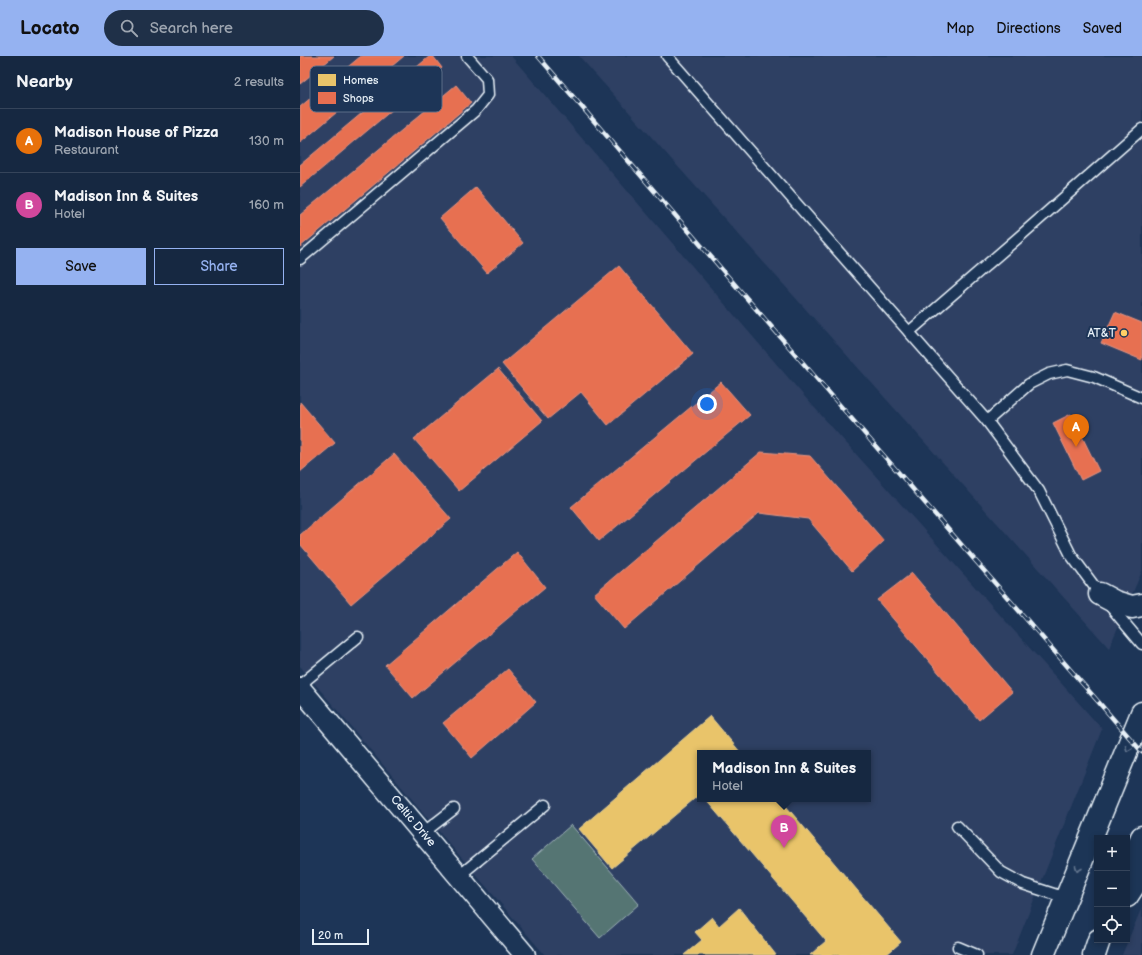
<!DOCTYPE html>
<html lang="en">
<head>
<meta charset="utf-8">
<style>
  body { margin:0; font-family:"Balsamiq Sans",sans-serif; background:#1f3048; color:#f1f3f6 }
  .controls { position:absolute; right:12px; bottom:12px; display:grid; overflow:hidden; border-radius:0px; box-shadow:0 2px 6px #0003 }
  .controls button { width:36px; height:36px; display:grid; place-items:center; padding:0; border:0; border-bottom:1px solid #35445a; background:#162841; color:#f1f3f6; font:20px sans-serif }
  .scale { position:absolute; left:12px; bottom:10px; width:57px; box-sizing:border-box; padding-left:4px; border:2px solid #e8f1f8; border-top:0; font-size:11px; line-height:14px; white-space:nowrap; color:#e8f1f8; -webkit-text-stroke:3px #1d3557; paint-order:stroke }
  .you { position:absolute; left:407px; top:348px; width:14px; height:14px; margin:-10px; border:3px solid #fff; border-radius:50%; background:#1a73e8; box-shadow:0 0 0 6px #1a73e833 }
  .badge { display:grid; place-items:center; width:26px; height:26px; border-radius:50%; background:#95b2f1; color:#fff; font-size:13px; font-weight:700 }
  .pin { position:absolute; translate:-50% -33px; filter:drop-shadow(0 1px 2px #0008) }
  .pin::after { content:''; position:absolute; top:21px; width:14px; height:12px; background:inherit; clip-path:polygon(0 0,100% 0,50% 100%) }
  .popup { position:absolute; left:397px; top:694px; width:174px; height:52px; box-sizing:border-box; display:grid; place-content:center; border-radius:0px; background:#162841; filter:drop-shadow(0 1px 3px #0005); font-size:13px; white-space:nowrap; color:#9ea6b1 }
  .popup b { font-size:15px; color:#f1f3f6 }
  .popup::after { content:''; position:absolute; left:50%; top:100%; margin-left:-8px; border:8px solid transparent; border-top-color:#162841 }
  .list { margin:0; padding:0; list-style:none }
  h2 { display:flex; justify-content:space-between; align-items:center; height:52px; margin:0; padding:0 16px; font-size:17px }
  h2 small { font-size:13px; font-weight:400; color:#9ea6b1 }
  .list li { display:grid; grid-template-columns:26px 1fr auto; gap:12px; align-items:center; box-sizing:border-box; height:64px; padding:0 16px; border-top:1px solid #35445a }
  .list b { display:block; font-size:15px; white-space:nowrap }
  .list p { margin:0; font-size:13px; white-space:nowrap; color:#9ea6b1 }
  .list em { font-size:13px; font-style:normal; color:#9ea6b1 }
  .actions { display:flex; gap:8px; padding:12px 16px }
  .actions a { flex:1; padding:9px 0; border:1px solid #95b2f1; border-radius:0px; text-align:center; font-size:14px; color:#95b2f1 }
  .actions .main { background:#95b2f1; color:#111 }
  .icon { flex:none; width:22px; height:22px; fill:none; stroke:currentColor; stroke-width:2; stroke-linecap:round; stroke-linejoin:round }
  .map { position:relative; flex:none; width:842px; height:899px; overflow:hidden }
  header { display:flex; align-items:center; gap:24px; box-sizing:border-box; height:56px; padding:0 20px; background:#95b2f1; color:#111 }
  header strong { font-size:19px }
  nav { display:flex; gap:22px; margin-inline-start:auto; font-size:14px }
  .search { width:280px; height:36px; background:#1f3048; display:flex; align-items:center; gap:10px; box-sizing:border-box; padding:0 14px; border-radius:22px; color:#9ea6b1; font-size:15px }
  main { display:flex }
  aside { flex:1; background:#162841 }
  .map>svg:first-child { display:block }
  .built { fill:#2f4164; fill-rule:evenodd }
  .green { fill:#547473; stroke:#9eb2b6 }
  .homes { fill:#e9c46a; stroke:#e9d295 }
  .shops { fill:#e76f51; stroke:#e79683 }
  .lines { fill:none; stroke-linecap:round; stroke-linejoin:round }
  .service-casing { stroke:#e8f1f8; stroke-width:13 }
  .minor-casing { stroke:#e8f1f8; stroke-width:23 }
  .secondary-casing { stroke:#e8f1f8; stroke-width:25 }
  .service { stroke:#1d3557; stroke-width:10 }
  .minor { stroke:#1d3557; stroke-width:20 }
  .secondary { stroke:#1d3557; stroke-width:22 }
  .rail-casing { stroke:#e8f1f8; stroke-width:4.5 }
  .rail { stroke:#1d3557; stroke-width:3; stroke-dasharray:9; stroke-linecap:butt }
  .oneway { stroke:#64778f }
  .poi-dot { fill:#ffd166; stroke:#1d3557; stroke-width:1.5 }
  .labels { text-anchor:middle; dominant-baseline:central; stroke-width:4; stroke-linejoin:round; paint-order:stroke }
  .poi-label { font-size:12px; fill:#e8f1f8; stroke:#1d3557; text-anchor:end }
  .street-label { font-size:12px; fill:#e8f1f8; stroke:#1d3557 }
  .key { fill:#1d3557; stroke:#5a6d87; stroke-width:1 }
  .key-label { font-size:11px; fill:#e8f1f8 }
</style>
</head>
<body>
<header>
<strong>Locato</strong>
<div class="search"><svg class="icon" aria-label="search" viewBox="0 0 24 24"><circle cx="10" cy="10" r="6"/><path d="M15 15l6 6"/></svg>Search here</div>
<nav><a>Map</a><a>Directions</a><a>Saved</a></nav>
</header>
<main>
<aside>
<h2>Nearby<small>2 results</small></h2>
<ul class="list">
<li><span class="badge" style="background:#e8710a">A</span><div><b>Madison House of Pizza</b><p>Restaurant</p></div><em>130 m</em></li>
<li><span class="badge" style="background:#d1479c">B</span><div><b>Madison Inn &amp; Suites</b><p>Hotel</p></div><em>160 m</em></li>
</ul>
<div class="actions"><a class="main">Save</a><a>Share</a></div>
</aside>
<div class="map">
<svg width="842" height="899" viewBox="0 0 842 899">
  <rect width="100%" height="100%" fill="#1d3557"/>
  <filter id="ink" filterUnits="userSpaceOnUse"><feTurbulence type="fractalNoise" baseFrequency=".025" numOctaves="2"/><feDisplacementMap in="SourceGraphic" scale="8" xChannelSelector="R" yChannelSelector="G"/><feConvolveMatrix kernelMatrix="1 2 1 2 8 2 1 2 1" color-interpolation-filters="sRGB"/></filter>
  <g filter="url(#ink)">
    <g class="built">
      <path d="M0 0H211L504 340 802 673 712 899H245L147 785 0 610ZM400 697H568V743H400Z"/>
      <path d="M279 0H842V515L809 592Z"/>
      <path d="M842 851V899H822Z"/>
    </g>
    <path class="green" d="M271 769 339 848 300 882 232 803Z"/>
    <g class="homes">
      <path d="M410 660 441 697H400V738L312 812 279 773Z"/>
      <path d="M405 743H480L601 886 586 899H510L526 885Z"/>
      <path d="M439 852 476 899H384L402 884 395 876 412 861 419 870Z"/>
    </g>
    <g class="shops">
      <path d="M0 0H34L0 28Z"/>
      <path d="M61 0H104L0 87V51Z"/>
      <path d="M130 0H133L142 12 0 131V109Z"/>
      <path d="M156 29 171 47 0 191V159Z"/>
      <path d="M176 131 223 187 187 217 140 162Z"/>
      <path d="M319 210 393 298 308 369 281 336 248 363 202 308Z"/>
      <path d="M815 256 842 267V304L801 287Z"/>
      <path d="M198 313 242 365 159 435 114 383Z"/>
      <path d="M421 326 450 359 299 485 271 451Z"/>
      <path d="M0 346 35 387 0 416Z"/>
      <path d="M771 358 799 415 781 424 753 367Z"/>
      <path d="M461 396 510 400 584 485 552 515 508 463 459 457 324 573 294 538Z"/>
      <path d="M94 398 151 463 51 548 0 488V479Z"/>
      <path d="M217 496 245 531 113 642 85 609Z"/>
      <path d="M612 517 712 636 679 664 577 544Z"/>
      <path d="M208 613 236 646 172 702 143 667Z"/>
    </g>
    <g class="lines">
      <g class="service-casing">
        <g id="service">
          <path d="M367 0 687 365 739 435 771 499 800 538 842 588"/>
          <path d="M0 203 176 54 188 39 187 23 167 0"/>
          <path d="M609 276 719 181 842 73"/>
          <path d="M687 365 729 328 749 318 767 314 794 321 842 342"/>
          <path d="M0 629 58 581"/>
          <path d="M657 770 701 816 723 828 766 842"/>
          <path d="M123 777 154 753"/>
          <path d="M159 820 245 749"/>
          <path d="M658 891 677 899"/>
        </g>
      </g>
      <g class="minor-casing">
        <path id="minor" d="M0 632 225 899"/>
      </g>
      <g class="secondary-casing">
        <g id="secondary">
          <path d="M800 538 815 546 832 551 842 549"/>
          <path d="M827 817 842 781"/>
          <path d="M827 840 842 817"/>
          <path d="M743 899 842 657"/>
          <path d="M794 899 799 884"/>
        </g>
      </g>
      <use href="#service" class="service"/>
      <use href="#minor" class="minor"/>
      <use href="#secondary" class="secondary"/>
      <g class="rail-casing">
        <path id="rail" d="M238 0 443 238 842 696"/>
      </g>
      <use href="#rail" class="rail"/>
    </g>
    <defs><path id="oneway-chevron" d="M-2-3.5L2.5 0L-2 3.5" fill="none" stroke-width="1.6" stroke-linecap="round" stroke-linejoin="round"/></defs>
    <g class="oneway">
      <use href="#oneway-chevron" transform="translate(828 693) rotate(112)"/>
      <use href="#oneway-chevron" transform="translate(778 813) rotate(112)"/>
    </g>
  </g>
  <circle class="poi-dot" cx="824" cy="277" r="4"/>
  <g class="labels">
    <g class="poi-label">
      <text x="816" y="277">AT&amp;T</text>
    </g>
    <g class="street-label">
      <text transform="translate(113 765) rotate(50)">Celtic Drive</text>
    </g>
  </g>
  <rect x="10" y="10" width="132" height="46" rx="6" class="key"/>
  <rect x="18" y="18" width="18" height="12" fill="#e9c46a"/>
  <rect x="18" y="36" width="18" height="12" fill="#e76f51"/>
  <g class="key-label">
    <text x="43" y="28">Homes</text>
    <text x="43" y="46">Shops</text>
  </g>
</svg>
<div class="controls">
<button>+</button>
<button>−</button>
<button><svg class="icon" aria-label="locate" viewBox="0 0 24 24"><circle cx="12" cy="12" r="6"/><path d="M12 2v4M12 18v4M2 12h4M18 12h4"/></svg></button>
</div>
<div class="scale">20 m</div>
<div class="you"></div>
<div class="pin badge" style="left:776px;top:391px;background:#e8710a">A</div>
<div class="pin badge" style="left:484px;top:792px;background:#d1479c">B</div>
<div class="popup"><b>Madison Inn &amp; Suites</b>Hotel</div>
</div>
</main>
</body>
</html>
